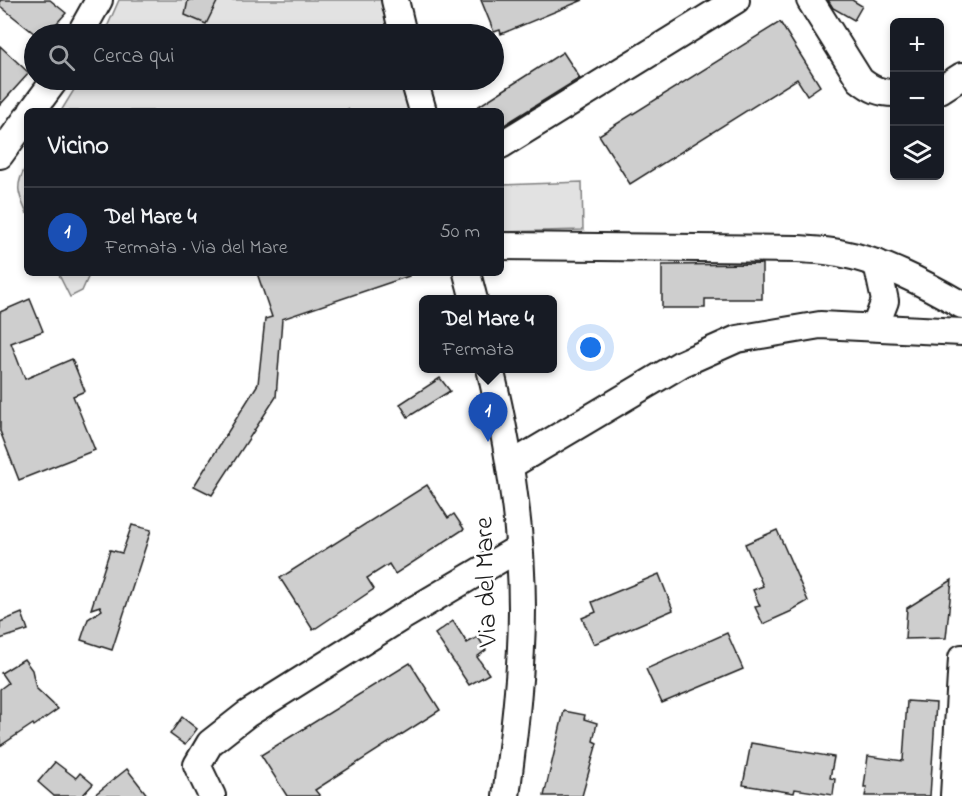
<!DOCTYPE html>
<html lang="it">
<head>
<meta charset="utf-8">
<style>
  body { margin:0; font-family:"Indie Flower",sans-serif; background:#242831; color:#f1f3f6 }
  .controls { position:absolute; right:18px; top:18px; display:grid; overflow:hidden; border-radius:9px; box-shadow:0 3px 9px #0003 }
  .controls button { width:54px; height:54px; display:grid; place-items:center; padding:0; border:0; border-bottom:2px solid #363941; background:#171b24; color:#f1f3f6; font:30px sans-serif }
  .you { position:absolute; left:591px; top:348px; width:21px; height:21px; margin:-15px; border:4px solid #fff; border-radius:50%; background:#1a73e8; box-shadow:0 0 0 9px #1a73e833 }
  .badge { display:grid; place-items:center; width:39px; height:39px; border-radius:50%; background:#0f766e; color:#fff; font-size:20px; font-weight:700 }
  .pin { position:absolute; translate:-50% -50px; filter:drop-shadow(0 2px 3px #0008) }
  .pin::after { content:''; position:absolute; top:32px; width:21px; height:18px; background:inherit; clip-path:polygon(0 0,100% 0,50% 100%) }
  .popup { position:absolute; left:419px; top:295px; width:138px; height:78px; box-sizing:border-box; display:grid; place-content:center; border-radius:9px; background:#171b24; filter:drop-shadow(0 2px 4px #0005); font-size:20px; white-space:nowrap; color:#9ea1a6 }
  .popup b { font-size:22px; color:#f1f3f6 }
  .popup::after { content:''; position:absolute; left:50%; top:100%; margin-left:-12px; border:12px solid transparent; border-top-color:#171b24 }
  .list { margin:0; padding:0; list-style:none }
  h2 { display:flex; justify-content:space-between; align-items:center; height:78px; margin:0; padding:0 24px; font-size:26px }
  h2 small { font-size:20px; font-weight:400; color:#9ea1a6 }
  .list li { display:grid; grid-template-columns:39px 1fr auto; gap:18px; align-items:center; box-sizing:border-box; height:90px; padding:0 24px; border-top:2px solid #363941 }
  .list b { display:block; font-size:22px; white-space:nowrap }
  .list p { margin:0; font-size:20px; white-space:nowrap; color:#9ea1a6 }
  .list em { font-size:20px; font-style:normal; color:#9ea1a6 }
  .icon { flex:none; width:33px; height:33px; fill:none; stroke:currentColor; stroke-width:2; stroke-linecap:round; stroke-linejoin:round }
  .map { position:relative; flex:none; width:962px; height:796px; overflow:hidden }
  .search { position:absolute; background:#171b24; box-shadow:0 3px 9px #0003; left:24px; top:24px; width:480px; height:66px; display:flex; align-items:center; gap:15px; box-sizing:border-box; padding:0 21px; border-radius:33px; color:#9ea1a6; font-size:22px }
  .panel { position:absolute; background:#171b24; box-shadow:0 3px 9px #0003; left:24px; top:108px; width:480px; height:168px; border-radius:9px }
  .map>svg:first-child { display:block }
  .green { fill:#e2e2e2; stroke:#7f7f7f; stroke-width:1.5 }
  .building { fill:#cecece; stroke:#1c1c1c; stroke-width:1.5 }
  .lines { fill:none; stroke-linecap:round; stroke-linejoin:round }
  .minor-casing { stroke:#1c1c1c; stroke-width:30 }
  .minor { stroke:#fff; stroke-width:26 }
  .labels { text-anchor:middle; dominant-baseline:central; stroke-width:5; stroke-linejoin:round; paint-order:stroke }
  .street-label { font-size:27px; fill:#1c1c1c; stroke:#fff }
</style>
</head>
<body>
<div class="map">
<svg width="962" height="796" viewBox="0 0 962 796">
  <rect width="100%" height="100%" fill="#fff"/>
  <filter id="ink" filterUnits="userSpaceOnUse"><feTurbulence type="fractalNoise" baseFrequency=".0167" numOctaves="2"/><feDisplacementMap in="SourceGraphic" scale="12" xChannelSelector="R" yChannelSelector="G"/><feConvolveMatrix kernelMatrix="1 2 1 2 8 2 1 2 1" color-interpolation-filters="sRGB"/></filter>
  <g filter="url(#ink)">
    <g class="green">
      <path d="M119 0H382L391 34H104Z"/>
      <path d="M80 80H403L412 111H350L348 109 342 111H61Z"/>
      <path d="M27 165V214C18 193 14 186 27 165Z"/>
      <path d="M582 182 583 230 501 232V185Z"/>
      <path d="M58 273H90L82 291 70 297Z"/>
    </g>
    <g class="building">
      <path d="M0 0H50L66 13 47 34H35L0 6Z"/>
      <path d="M188 0H218L206 24 185 15Z"/>
      <path d="M481 0H583L501 34 500 30 494 32Z"/>
      <path d="M828 0H852L862 6 854 20 833 8Z"/>
      <path d="M780 22 820 86 807 95 797 79 630 184 599 135Z"/>
      <path d="M0 46 29 73 0 105Z"/>
      <path d="M563 52 580 78 501 127V111H471Z"/>
      <path d="M762 264V299H705V308H662V265Z"/>
      <path d="M257 273H408L409 276 282 319 276 397 212 495 194 486 258 384 265 319 272 317Z"/>
      <path d="M30 299 43 331 11 343 25 379 72 359 85 391 73 396 95 450 19 480 0 431V312Z"/>
      <path d="M440 378 450 391 408 417 400 404Z"/>
      <path d="M427 485 448 518 454 514 464 529 395 574 389 564 367 578 374 589 313 630 280 578Z"/>
      <path d="M132 525 151 530 112 650 81 640 88 619 102 610 100 606 91 609 110 550 122 553Z"/>
      <path d="M777 530 808 601 792 610V611L763 624 755 607 760 606 753 590 763 586 745 544Z"/>
      <path d="M659 574 673 610 594 644 582 618 596 612 592 602Z"/>
      <path d="M952 580 946 638 905 639 907 608Z"/>
      <path d="M22 613 28 630 0 639V622Z"/>
      <path d="M453 621 467 643 478 637 486 650 477 657 489 674 469 685 435 634Z"/>
      <path d="M727 633 743 669 662 703 646 669Z"/>
      <path d="M24 659 32 670 36 688 58 709 34 726 33 724 0 746V689L8 683 1 673Z"/>
      <path d="M410 663 440 710 315 790 320 796H287L261 755Z"/>
      <path d="M907 701 936 703 930 796H865L867 787H864L868 756 903 761Z"/>
      <path d="M564 711 585 715 584 719 597 723 593 741 597 743 582 796H544Z"/>
      <path d="M182 717 197 729 185 745 170 734Z"/>
      <path d="M751 743 834 757 830 778 835 779 833 795 795 789 794 793 743 785Z"/>
      <path d="M55 762 76 778 80 773 93 784 82 796H54L38 782Z"/>
      <path d="M127 769 148 796H93Z"/>
    </g>
    <g class="lines">
      <g class="minor-casing">
        <g id="minor">
          <path d="M395 0 403 34"/>
          <path d="M810 0 860 80C871 89 880 93 894 93"/>
          <path d="M80 34 99 0"/>
          <path d="M414 80 423 111"/>
          <path d="M940 90 962 76"/>
          <path d="M32 111 55 80"/>
          <path d="M501 145 736 0"/>
          <path d="M0 155 27 118"/>
          <path d="M501 246 798 249C811 250 825 250 839 253 882 261 924 283 962 305"/>
          <path d="M467 273 474 300"/>
          <path d="M875 327 885 301 877 263"/>
          <path d="M490 368C509 447 522 528 522 609 522 671 514 734 506 796"/>
          <path d="M511 465 681 364 737 339 820 325 962 332"/>
          <path d="M212 796 197 765 210 743 247 714 402 617 519 548"/>
          <path d="M954 796 962 658"/>
        </g>
      </g>
      <use href="#minor" class="minor"/>
    </g>
  </g>
  <g class="labels">
    <g class="street-label">
      <text transform="translate(487 582) rotate(-92)">Via del Mare</text>
    </g>
  </g>
</svg>
<div class="controls">
<button>+</button>
<button>−</button>
<button><svg class="icon" aria-label="layers" viewBox="0 0 24 24"><path d="M12 4l9 5-9 5-9-5zM3 14l9 5 9-5"/></svg></button>
</div>
<div class="you"></div>
<div class="pin badge" style="left:488px;top:442px;background:#1a4fb4">1</div>
<div class="popup"><b>Del Mare 4</b>Fermata</div>
<div class="search"><svg class="icon" aria-label="search" viewBox="0 0 24 24"><circle cx="10" cy="10" r="6"/><path d="M15 15l6 6"/></svg>Cerca qui</div>
<section class="panel">
<h2>Vicino<small></small></h2>
<ul class="list">
<li><span class="badge" style="background:#1a4fb4">1</span><div><b>Del Mare 4</b><p>Fermata · Via del Mare</p></div><em>50 m</em></li>
</ul>
</section>
</div>
</body>
</html>
